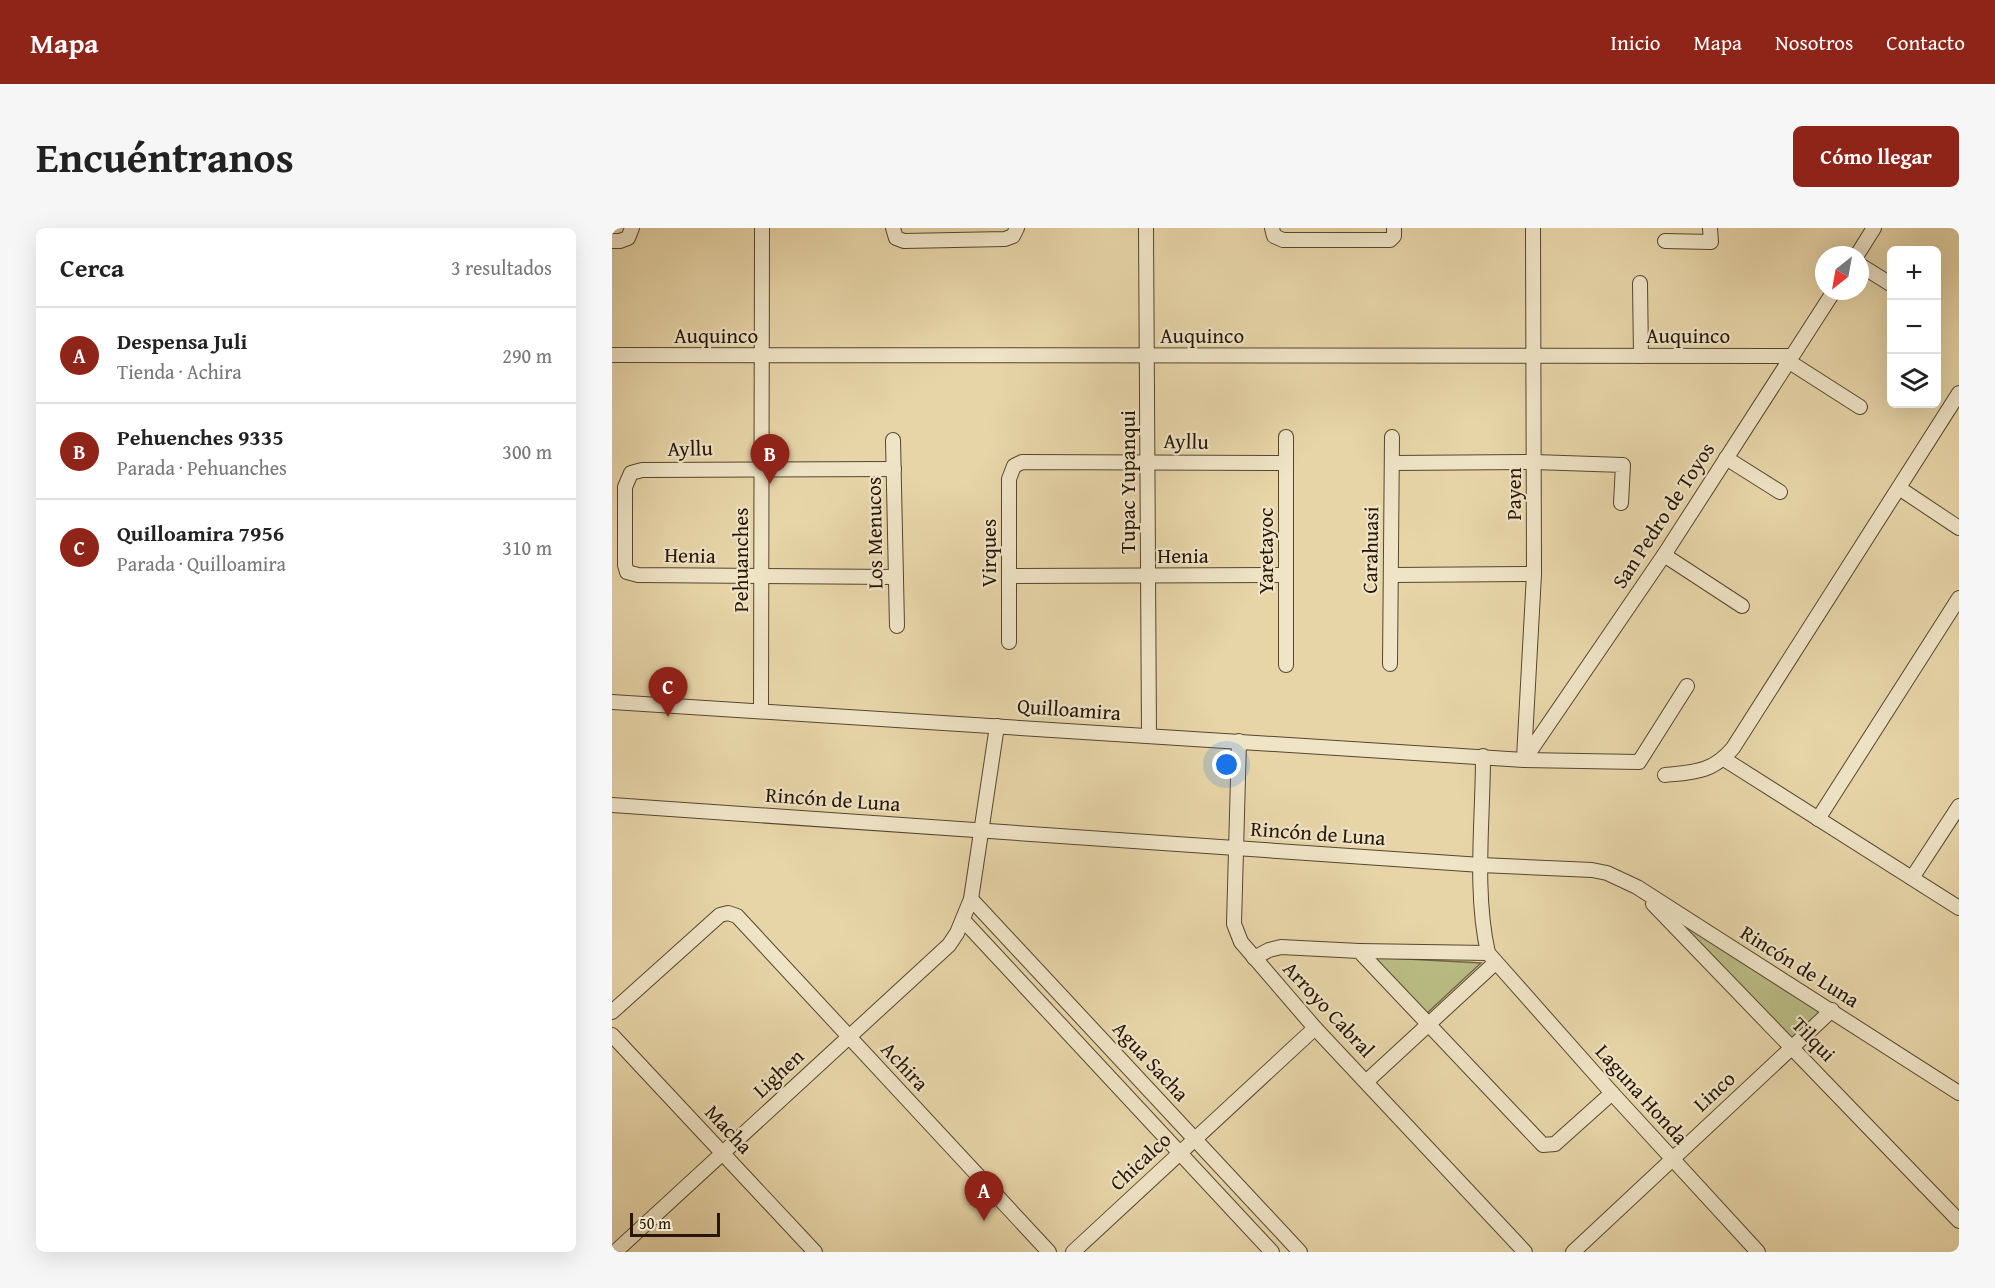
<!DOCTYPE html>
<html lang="es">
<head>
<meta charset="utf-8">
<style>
  body { margin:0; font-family:"Gentium Book Plus",serif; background:#f6f6f6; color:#222 }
  .controls { position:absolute; right:18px; top:18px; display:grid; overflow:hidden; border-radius:9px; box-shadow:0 6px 24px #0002 }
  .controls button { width:54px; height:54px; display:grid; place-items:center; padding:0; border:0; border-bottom:2px solid #e0e0e0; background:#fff; color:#222; font:30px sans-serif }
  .compass { position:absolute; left:1203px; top:18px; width:54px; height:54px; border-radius:50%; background:#fff; box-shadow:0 6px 24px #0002; rotate:211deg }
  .scale { position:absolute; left:18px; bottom:15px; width:90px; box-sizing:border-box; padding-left:6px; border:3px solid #261608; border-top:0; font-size:16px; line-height:21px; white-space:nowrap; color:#261608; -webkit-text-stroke:4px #efe4c6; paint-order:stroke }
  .you { position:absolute; left:615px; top:537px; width:21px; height:21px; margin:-15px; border:4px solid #fff; border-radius:50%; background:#1a73e8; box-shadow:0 0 0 9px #1a73e833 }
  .badge { display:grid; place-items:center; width:39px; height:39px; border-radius:50%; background:#8f2418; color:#fff; font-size:20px; font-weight:700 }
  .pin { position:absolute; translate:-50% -50px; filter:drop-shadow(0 2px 3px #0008) }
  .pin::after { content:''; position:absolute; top:32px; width:21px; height:18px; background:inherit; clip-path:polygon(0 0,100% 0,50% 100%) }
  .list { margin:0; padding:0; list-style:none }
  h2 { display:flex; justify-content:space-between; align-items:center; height:78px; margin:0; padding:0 24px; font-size:26px }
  h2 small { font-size:20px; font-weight:400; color:#767676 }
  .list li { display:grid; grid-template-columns:39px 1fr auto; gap:18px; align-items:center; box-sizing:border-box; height:96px; padding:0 24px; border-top:2px solid #e0e0e0 }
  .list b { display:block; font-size:22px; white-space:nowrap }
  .list p { margin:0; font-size:20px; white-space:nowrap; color:#767676 }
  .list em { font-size:20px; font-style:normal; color:#767676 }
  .icon { flex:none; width:33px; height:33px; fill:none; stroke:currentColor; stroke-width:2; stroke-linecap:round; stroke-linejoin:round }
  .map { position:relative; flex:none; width:1347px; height:1024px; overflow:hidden; border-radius:9px }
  header { display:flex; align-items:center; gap:36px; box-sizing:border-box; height:84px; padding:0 30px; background:#8f2418; color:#fff }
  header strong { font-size:28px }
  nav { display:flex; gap:33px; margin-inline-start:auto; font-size:21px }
  .intro { display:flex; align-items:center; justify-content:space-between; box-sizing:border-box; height:144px; padding:0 36px }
  h1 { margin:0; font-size:42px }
  .button { padding:15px 27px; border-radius:9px; background:#8f2418; color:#fff; font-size:21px; font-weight:700 }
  main { display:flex; gap:36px; padding:0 36px }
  aside { flex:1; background:#fff; border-radius:9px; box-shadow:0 6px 24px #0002 }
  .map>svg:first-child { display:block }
  .green { fill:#babc84; stroke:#706946; stroke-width:1.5 }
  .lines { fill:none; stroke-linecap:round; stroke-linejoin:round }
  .minor-casing { stroke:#564630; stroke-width:16 }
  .minor { stroke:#efe4c6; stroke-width:14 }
  .labels { text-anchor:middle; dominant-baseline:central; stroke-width:4.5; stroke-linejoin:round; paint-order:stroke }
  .street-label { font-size:21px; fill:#261608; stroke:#efe4c6 }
</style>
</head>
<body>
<header>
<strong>Mapa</strong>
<nav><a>Inicio</a><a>Mapa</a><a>Nosotros</a><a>Contacto</a></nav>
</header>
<div class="intro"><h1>Encuéntranos</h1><a class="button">Cómo llegar</a></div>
<main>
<aside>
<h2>Cerca<small>3 resultados</small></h2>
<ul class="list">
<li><span class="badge">A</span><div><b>Despensa Juli</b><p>Tienda · Achira</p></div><em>290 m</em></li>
<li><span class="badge">B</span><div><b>Pehuenches 9335</b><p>Parada · Pehuanches</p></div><em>300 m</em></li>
<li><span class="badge">C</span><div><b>Quilloamira 7956</b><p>Parada · Quilloamira</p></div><em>310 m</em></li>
</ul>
</aside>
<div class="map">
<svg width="1347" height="1024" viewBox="0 0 1347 1024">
  <rect width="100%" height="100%" fill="#e7d5a8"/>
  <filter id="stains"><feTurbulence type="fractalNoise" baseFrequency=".00333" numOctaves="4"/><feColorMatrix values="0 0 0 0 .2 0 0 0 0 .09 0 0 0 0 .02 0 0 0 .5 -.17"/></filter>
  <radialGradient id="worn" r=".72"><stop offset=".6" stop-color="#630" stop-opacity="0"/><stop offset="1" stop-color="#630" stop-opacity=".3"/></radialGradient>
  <g class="green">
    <path d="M1039 667 1221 788 1188 819Z"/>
    <path d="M758 729 869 735 812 788Z"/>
  </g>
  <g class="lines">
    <g class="minor-casing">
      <g id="minor">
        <path d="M281 0 284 10 292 13 393 11 401 8 405 0"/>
        <path d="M534 0 537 507"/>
        <path d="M660 0 662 8 671 12H778L782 8V0"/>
        <path d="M0 13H8L16 10 20 0"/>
        <path d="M1053 13 1099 14 1098 0"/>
        <path d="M1245 27 1262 0"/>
        <path d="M1248 37 1280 57"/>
        <path d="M1028 55 1029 128"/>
        <path d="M0 127 1180 128"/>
        <path d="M1176 133 1248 179"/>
        <path d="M674 209V437"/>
        <path d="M281 212 285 398"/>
        <path d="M1114 230 1168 264"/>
        <path d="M780 235 922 234 1011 237 1009 275"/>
        <path d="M282 241 30 242 19 245 13 259V337L15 344 26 347 284 349"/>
        <path d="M1287 260 1347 300"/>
        <path d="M1052 327 1130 378"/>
        <path d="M779 347 922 346"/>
        <path d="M397 348 674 347"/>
        <path d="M397 414V251L402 238 410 234 674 235"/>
        <path d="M778 436 780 209"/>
        <path d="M0 474 912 532 1027 534 1075 458"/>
        <path d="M149 483 150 0"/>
        <path d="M627 513 622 696 629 714 703 800 913 1024"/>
        <path d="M871 528C871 593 862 662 876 725"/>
        <path d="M912 530 922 346 921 0"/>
        <path d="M1112 531 1347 680"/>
        <path d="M912 532 1052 327 1222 63"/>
        <path d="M1053 547C1083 544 1101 544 1121 520L1347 165"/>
        <path d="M0 577 869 637 980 642 995 645 1025 659 1347 865"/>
        <path d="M1206 591 1347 370"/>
        <path d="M1300 650 1347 578"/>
        <path d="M359 671 688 1024"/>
        <path d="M1041 676 1347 993"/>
        <path d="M351 692 660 1024"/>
        <path d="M747 723 876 725 1000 865 1146 1024"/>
        <path d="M642 730 657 722 669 719 747 723 931 917 943 916 1000 865"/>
        <path d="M0 784 108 687 116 685 125 688 437 1024"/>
        <path d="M0 807 203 1024"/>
        <path d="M755 853 883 735"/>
        <path d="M3 1024 337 717 345 705 359 671 385 498"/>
        <path d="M461 1024 703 800"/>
        <path d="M961 1024 1220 782"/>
      </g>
    </g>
    <use href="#minor" class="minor"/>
  </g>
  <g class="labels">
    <g class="street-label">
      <text x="104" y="107">Auquinco</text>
      <text x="590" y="107">Auquinco</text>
      <text x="1076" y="107">Auquinco</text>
      <text transform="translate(574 213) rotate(1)">Ayllu</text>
      <text transform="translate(78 220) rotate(-1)">Ayllu</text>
      <text transform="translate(515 254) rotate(-90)">Tupac Yupanqui</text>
      <text transform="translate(901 266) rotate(-90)">Payen</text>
      <text transform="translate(1051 287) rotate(-57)">San Pedro de Toyos</text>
      <text transform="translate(262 305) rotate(-91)">Los Menucos</text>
      <text transform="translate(758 322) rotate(-89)">Carahuasi</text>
      <text transform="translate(653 323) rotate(-90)">Yaretayoc</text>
      <text transform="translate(376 325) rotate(-90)">Virques</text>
      <text transform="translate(78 327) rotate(1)">Henia</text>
      <text x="571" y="327">Henia</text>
      <text transform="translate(128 332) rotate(-90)">Pehuanches</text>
      <text transform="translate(457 481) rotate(4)">Quilloamira</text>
      <text transform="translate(221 571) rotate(4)">Rincón de Luna</text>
      <text transform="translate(706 605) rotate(4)">Rincón de Luna</text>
      <text transform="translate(1188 738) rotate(32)">Rincón de Luna</text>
      <text transform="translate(717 781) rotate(47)">Arroyo Cabral</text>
      <text transform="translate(1202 811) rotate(46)">Tilqui</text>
      <text transform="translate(539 833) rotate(47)">Agua Sacha</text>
      <text transform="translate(293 838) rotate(47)">Achira</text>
      <text transform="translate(166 845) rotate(-43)">Lighen</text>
      <text transform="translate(1102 863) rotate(-43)">Linco</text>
      <text transform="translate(1030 866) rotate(48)">Laguna Honda</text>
      <text transform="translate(117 901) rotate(47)">Macha</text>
      <text transform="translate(528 933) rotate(-43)">Chicalco</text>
    </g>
  </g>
  <rect width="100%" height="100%" filter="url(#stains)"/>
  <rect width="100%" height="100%" fill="url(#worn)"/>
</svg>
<div class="controls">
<button>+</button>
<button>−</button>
<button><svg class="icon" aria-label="layers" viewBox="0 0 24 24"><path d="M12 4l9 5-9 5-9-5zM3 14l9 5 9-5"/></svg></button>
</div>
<svg class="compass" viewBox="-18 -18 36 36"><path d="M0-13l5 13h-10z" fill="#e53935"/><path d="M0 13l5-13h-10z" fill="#767676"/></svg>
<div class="scale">50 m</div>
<div class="you"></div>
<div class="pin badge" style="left:372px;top:993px">A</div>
<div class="pin badge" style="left:158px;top:256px">B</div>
<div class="pin badge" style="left:56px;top:489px">C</div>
</div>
</main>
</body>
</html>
